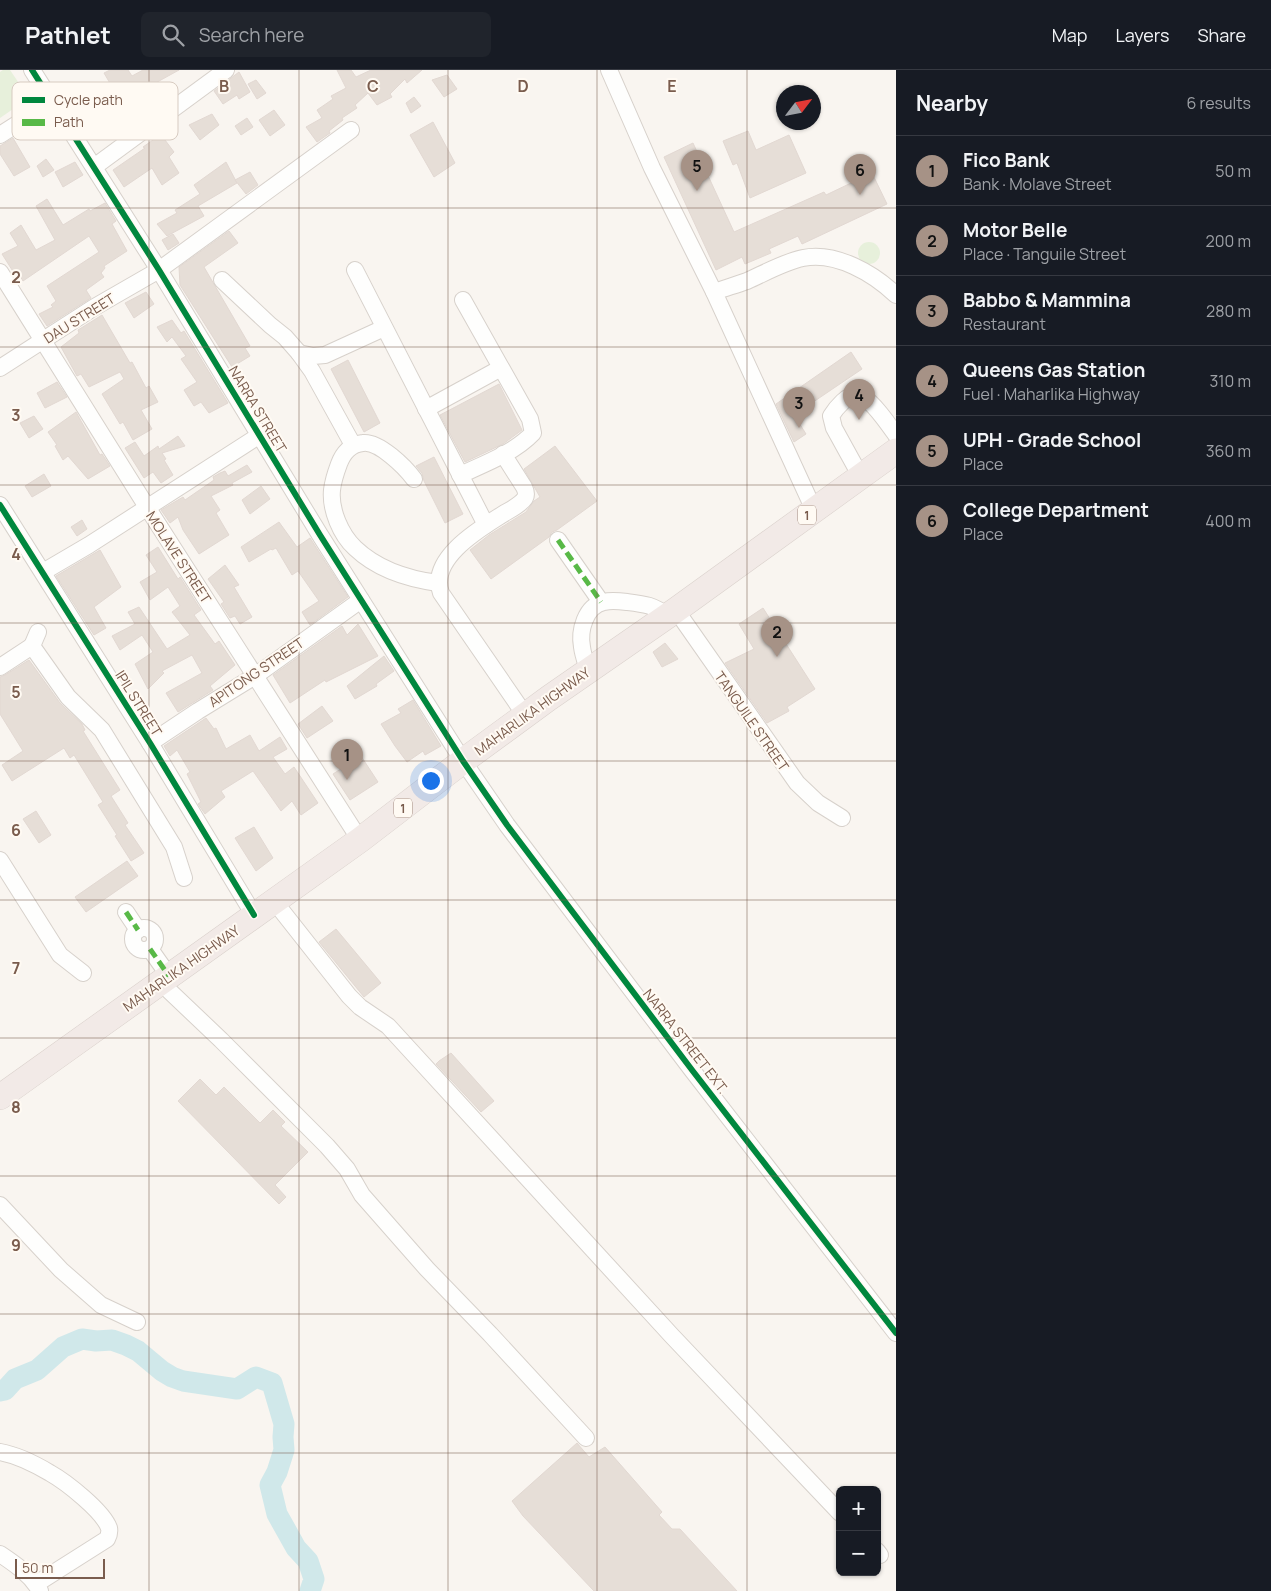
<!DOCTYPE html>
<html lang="en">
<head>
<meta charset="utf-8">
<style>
  body { margin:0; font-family:Manrope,sans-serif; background:#20242c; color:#f1f3f6 }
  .controls { position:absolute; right:15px; bottom:15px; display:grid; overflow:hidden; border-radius:8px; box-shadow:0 1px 4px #0004 }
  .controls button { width:45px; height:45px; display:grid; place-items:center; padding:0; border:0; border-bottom:1px solid #363941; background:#171b24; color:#f1f3f6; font:25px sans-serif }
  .compass { position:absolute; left:776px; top:15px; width:45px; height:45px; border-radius:50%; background:#171b24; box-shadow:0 1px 4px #0004; rotate:58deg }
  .scale { position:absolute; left:15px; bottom:12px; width:90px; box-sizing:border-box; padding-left:5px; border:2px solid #7a5c4d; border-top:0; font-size:14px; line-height:18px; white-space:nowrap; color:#7a5c4d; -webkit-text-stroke:4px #fffaf3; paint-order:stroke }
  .you { position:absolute; left:430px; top:710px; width:18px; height:18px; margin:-12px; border:4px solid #fff; border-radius:50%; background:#1a73e8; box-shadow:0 0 0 8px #1a73e833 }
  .badge { display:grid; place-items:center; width:32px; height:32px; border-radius:50%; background:#a69286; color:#111; font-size:16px; font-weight:700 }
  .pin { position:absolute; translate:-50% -41px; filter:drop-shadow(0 1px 2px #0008) }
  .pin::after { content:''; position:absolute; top:26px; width:18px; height:15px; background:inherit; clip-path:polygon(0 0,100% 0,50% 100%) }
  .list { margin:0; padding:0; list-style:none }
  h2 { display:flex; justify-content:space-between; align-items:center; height:65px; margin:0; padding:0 20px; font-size:21px }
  h2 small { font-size:16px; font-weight:400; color:#9ea1a6 }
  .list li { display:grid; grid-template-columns:32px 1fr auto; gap:15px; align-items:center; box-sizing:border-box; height:70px; padding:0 20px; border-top:1px solid #363941 }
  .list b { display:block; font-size:19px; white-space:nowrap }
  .list p { margin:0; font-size:16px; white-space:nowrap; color:#9ea1a6 }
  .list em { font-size:16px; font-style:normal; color:#9ea1a6 }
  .icon { flex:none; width:28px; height:28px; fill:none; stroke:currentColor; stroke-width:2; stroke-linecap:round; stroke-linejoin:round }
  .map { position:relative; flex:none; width:896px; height:1521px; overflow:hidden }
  header { display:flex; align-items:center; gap:30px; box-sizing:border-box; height:70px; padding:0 25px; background:#171b24; border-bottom:1px solid #363941 }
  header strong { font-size:24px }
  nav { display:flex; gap:28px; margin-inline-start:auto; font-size:18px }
  .search { width:350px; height:45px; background:#20242c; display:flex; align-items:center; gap:12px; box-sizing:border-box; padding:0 18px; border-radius:8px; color:#9ea1a6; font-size:19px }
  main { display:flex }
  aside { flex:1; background:#171b24 }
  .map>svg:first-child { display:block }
  .green { fill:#e7f0db }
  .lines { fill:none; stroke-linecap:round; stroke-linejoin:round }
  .river { stroke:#d0e8ea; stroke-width:21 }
  .building { fill:#e6ded7; stroke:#e2d8d2 }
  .minor-casing { stroke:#d7d1cb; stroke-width:18 }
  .highway-casing { stroke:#dad1cc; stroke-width:26 }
  .minor { stroke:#fefefd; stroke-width:16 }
  .highway { stroke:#f2eae7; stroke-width:25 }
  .quiet { stroke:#58b947; stroke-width:5; stroke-dasharray:10 5; stroke-linecap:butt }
  .cycleway-casing { stroke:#fffaf3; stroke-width:9 }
  .cycleway { stroke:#00873e; stroke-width:6 }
  .grid { fill:none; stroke:#7a5c4d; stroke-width:1; stroke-opacity:0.55 }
  .labels { text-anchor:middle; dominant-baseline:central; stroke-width:4; stroke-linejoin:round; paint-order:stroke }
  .shield { fill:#fffaf3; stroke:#a28b7f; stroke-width:1 }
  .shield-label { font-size:12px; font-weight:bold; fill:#7a5c4d }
  .street-label { font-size:14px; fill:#7a5c4d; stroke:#fffaf3 }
  .key { fill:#fffaf3; stroke:#d7cbc1; stroke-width:1 }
  .key-label { font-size:14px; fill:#7a5c4d }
  .grid-label { font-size:16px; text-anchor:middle; font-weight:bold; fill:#7a5c4d; stroke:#fffaf3; stroke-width:4; stroke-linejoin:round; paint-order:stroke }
</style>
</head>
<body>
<header>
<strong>Pathlet</strong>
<div class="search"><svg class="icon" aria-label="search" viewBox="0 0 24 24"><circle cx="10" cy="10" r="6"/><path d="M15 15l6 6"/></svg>Search here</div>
<nav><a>Map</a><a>Layers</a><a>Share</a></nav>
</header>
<main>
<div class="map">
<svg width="896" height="1521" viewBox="0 0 896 1521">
  <rect width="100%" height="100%" fill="#f9f5f0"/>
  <g class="green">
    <path d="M3 0H10L29 28 0 48V2Z"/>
    <circle cx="869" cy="183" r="11"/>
  </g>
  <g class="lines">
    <path class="river" d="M0 1321 5 1320 15 1309 37 1300 63 1277 82 1269 96 1271 112 1270 126 1275 138 1281 162 1301 172 1307 183 1311 237 1319 256 1307 272 1313 284 1354 283 1367 284 1380 277 1402 270 1415 277 1444 296 1478 308 1491 314 1509 310 1521"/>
  </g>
  <g class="building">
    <path d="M110 0H128L132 6 143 0H179L121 32 104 3Z"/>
    <path d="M337 0H351L356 7 371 0H422L407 13 405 9 390 24 392 27 377 35 368 23 355 35 357 38 342 48 343 50 329 61 330 63 317 72 306 57 322 48 317 40 333 29 331 26 346 18Z"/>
    <path d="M239 2 250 22 239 29 237 25 223 34 214 21Z"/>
    <path d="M447 5 457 19 444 27 432 10Z"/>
    <path d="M256 10 266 23 257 29 248 14Z"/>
    <path d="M414 27 421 36 411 43 406 33Z"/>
    <path d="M274 40 285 55 270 66 259 50Z"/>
    <path d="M212 44 219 55 200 70 189 55Z"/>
    <path d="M247 48 253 57 241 65 235 56Z"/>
    <path d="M433 52 455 93 434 107 410 65Z"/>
    <path d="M748 61 756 80 789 65 806 103 750 128 737 93 733 95 723 71Z"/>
    <path d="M159 62 174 82 169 87 179 103 162 115 152 98 124 117 113 100 145 78 143 77 153 70 151 68Z"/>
    <path d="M13 68 30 97 14 106 0 84V76Z"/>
    <path d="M693 73 734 162 824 122 826 125 872 103 887 134 802 174 798 166 769 179 771 183 745 194 742 187 716 200 664 87Z"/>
    <path d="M46 89 54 100 43 107 37 96Z"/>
    <path d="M75 92 83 105 63 117 55 102Z"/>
    <path d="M226 92 237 113 198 136 204 146 167 166 157 154 177 143 175 140 200 124 194 115Z"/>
    <path d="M250 102 258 115 246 124 235 110Z"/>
    <path d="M47 129 63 155 89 139 90 141 105 133 116 151 112 154 127 181 104 196 105 198 101 203 104 207 86 220 91 228 47 256 39 244 53 237 51 235 56 231 47 216 99 182 89 166 23 211 17 201 14 203 2 184 18 176 10 163 21 155 36 180 55 170 36 136Z"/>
    <path d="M229 161 238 173 204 197 250 276 245 278 250 286 232 297 180 215 179 197Z"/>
    <path d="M173 164 179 173 168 180 162 170Z"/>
    <path d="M146 222 154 234 134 248 125 233Z"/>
    <path d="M102 245 130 293 132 292 146 318 149 316 158 332 141 340 152 359 133 370 123 352 120 354 102 324 124 309 120 302 89 317 81 304 77 306 61 277 79 263 78 260Z"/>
    <path d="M172 250 181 263 184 261 228 333 209 343 201 332 194 336 184 320 197 312 181 289 186 286 172 267 167 272 157 257Z"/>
    <path d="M851 282 862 299 794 345 806 364 794 372 776 334Z"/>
    <path d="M348 290 380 353 364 362 331 299Z"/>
    <path d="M57 312 67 327 45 338 37 323Z"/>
    <path d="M499 314 522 360 503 374 465 392 440 345Z"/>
    <path d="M76 342 100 385 102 384 110 396 88 409 68 386 63 390 55 376 57 375 48 362Z"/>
    <path d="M34 346 43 359 29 368 20 353Z"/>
    <path d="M178 366 185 376 162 383 166 389 164 390 173 405 161 413 153 402 144 408 125 378 135 372 144 386 158 376 159 379Z"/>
    <path d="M555 376 597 431 557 460 552 462 549 467 491 509 470 480 489 465 526 442 534 431 540 427 524 399Z"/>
    <path d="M434 387 463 444 445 453 424 411 422 403 416 396Z"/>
    <path d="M247 395 252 402 232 413 233 415 211 426 220 440 216 443 229 465 199 484 183 460 178 447 170 453 161 440 183 427 185 430 214 410 213 407 220 403 225 401 228 406Z"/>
    <path d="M44 404 51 416 32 427 25 416Z"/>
    <path d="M261 416 270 429 250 444 242 430Z"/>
    <path d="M82 450 87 459 77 466 71 457Z"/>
    <path d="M279 452 297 477 310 468 348 527 310 555 302 542 319 531 298 501 292 505 276 478 272 480 271 479 249 492 241 477Z"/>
    <path d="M158 477 178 509 180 507 201 540 194 545 215 574 219 571 235 595 210 616 213 620 178 642 166 623 202 603 192 585 162 601 164 603 148 619 135 594 153 582 142 565 120 580 112 566 135 554 128 542 139 537 167 579 190 565 172 542 180 536 168 517 150 530 140 512 157 502 146 485Z"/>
    <path d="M100 480 121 517 94 537 106 558 94 565 56 506Z"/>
    <path d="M225 495 239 515 234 517 252 547 240 554 235 546 230 548 221 534 224 532 208 509Z"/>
    <path d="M763 538 815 619 787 637 789 641 767 653 725 593 754 579 739 554Z"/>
    <path d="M358 554 378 586 326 612 325 610 290 633 273 605 342 556 347 565Z"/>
    <path d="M665 573 678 589 662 597 653 582Z"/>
    <path d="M384 586 394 601 376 614 377 616 355 629 347 616Z"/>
    <path d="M29 590 60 633 82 654 85 660 83 661 120 720 111 726 128 753 125 755 144 783 131 791 115 766 117 765 98 735 103 732 74 685 70 688 64 678 12 711 2 695 23 681 0 644V607L5 605Z"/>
    <path d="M413 630 441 676 425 685 423 681 407 692 395 676 381 654 401 643 398 639Z"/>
    <path d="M322 636 333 651 307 668 298 654Z"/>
    <path d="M206 648 214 659 216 658 226 679 250 665 259 681 280 667 287 679 273 687 285 704 294 697 318 733 301 745 292 731 281 741 253 701 221 721 225 727 205 744 198 734 201 732 187 704 190 702 177 680 170 686 164 676Z"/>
    <path d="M361 686 378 712 350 730 333 704Z"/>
    <path d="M36 741 51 765 39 773 23 749Z"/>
    <path d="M254 757 273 788 256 801 235 768Z"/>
    <path d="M127 791 138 806 86 842 75 827Z"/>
    <path d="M336 859 381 913 364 927 319 872Z"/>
    <path d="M451 983 494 1031 481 1042 436 994 439 991Z"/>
    <path d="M200 1009 216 1025 224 1017 260 1053 273 1040 285 1052 281 1056 308 1082 275 1115 286 1127 279 1134 178 1031Z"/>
    <path d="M577 1373 589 1387 605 1377 662 1442 659 1445 672 1459H680L737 1521H594L523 1446 512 1431Z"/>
  </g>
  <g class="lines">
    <g class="minor-casing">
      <g id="minor">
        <path d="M32 0 159 200 320 465 463 691 507 755 692 1000 896 1263"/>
        <path d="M609 0 652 98 714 222 814 440"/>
        <path d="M0 65 53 31"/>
        <path d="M94 97 226 0"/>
        <path d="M355 200 486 455"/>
        <path d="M0 202 147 437 360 770"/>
        <path d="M222 210 270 255 285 267 299 283 312 301 353 375"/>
        <path d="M714 222C725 218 736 215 747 211 765 203 784 192 803 188 836 181 874 204 896 225"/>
        <path d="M299 283 313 286 325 285 384 258"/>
        <path d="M0 298 93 238 159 200 351 60"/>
        <path d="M426 339 501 298"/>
        <path d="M503 384 524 417C526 421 527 424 525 428 520 436 507 441 500 446 476 461 429 490 441 523L525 645"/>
        <path d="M460 405C484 394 514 383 533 363L530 349 463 230"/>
        <path d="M861 407 834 358 831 346C836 338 848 323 858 325 870 327 889 355 896 365"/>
        <path d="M414 409C405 397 379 371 363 373 351 374 343 383 339 394 336 402 333 411 332 420 330 440 341 465 355 478 378 500 408 509 438 513"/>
        <path d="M0 435 150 673 254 845"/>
        <path d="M558 470 601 532"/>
        <path d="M43 502 89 475 260 365"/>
        <path d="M676 540 797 713 818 733 842 748"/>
        <path d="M38 562 32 576 68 627 102 660 174 777 184 808"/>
        <path d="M0 597 32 576"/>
        <path d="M588 600C586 593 583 585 582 577 579 561 585 536 604 532 611 530 619 531 627 532 644 534 654 535 667 546"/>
        <path d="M150 673 198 641 255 606 361 530"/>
        <path d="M0 790 60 885 83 903"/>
        <path d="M274 831 349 926 360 937 388 956 672 1266 840 1443"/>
        <path d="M126 842 138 860"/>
        <circle cx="144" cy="869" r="11"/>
        <path d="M150 879 169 906"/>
        <path d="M160 912 221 970 327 1076 347 1099 362 1125 427 1199 490 1264 586 1368"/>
        <path d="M0 1135 61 1200 101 1235 137 1252"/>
        <path d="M0 1382C17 1385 35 1394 50 1403 66 1412 103 1441 109 1458 110 1462 109 1465 107 1469L36 1514"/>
        <path d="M877 1481 880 1485"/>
        <path d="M0 1484C15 1494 31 1505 40 1521"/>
      </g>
    </g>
    <g class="highway-casing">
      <path id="highway" d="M0 1027 360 770 463 691 549 628 676 540 896 381"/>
    </g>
    <use href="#minor" class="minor"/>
    <use href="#highway" class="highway"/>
    <g class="quiet">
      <path d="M558 470 601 532"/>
      <path d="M126 842 138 860"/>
      <path d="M150 879 169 906"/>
    </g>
    <g class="cycleway-casing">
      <g id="cycleway">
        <path d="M32 0 159 200 320 465 463 691 507 755 692 1000 896 1263"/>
        <path d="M0 435 150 673 254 845"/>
      </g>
    </g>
    <use href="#cycleway" class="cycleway"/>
  </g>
  <path class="grid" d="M149 0V1521M299 0V1521M448 0V1521M597 0V1521M747 0V1521M0 138H896M0 277H896M0 415H896M0 553H896M0 691H896M0 830H896M0 968H896M0 1106H896M0 1244H896M0 1383H896"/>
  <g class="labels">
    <g class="shield">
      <rect x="798" y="435.5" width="18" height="19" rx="4"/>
      <rect x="394" y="728.5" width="18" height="19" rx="4"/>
    </g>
    <g class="shield-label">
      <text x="807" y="445">1</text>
      <text x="403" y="738">1</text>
    </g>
    <g class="street-label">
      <text transform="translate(79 248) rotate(-32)">DAU STREET</text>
      <text transform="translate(258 339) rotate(59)">NARRA STREET</text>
      <text transform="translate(179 487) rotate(57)">MOLAVE STREET</text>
      <text transform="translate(256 602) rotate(-34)">APITONG STREET</text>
      <text transform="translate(139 633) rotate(58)">IPIL STREET</text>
      <text transform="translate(532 641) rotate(-36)">MAHARLIKA HIGHWAY</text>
      <text transform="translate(752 651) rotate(55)">TANGUILE STREET</text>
      <text transform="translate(181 898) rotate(-35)">MAHARLIKA HIGHWAY</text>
      <text transform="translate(686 971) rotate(52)">NARRA STREET EXT.</text>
    </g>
  </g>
  <rect x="12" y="12" width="166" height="58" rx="8" class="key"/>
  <rect x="22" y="27" width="23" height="6" fill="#00873e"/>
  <rect x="22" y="49" width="23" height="7" fill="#58b947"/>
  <g class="key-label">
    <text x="54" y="35">Cycle path</text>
    <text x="54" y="57">Path</text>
  </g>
  <g class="grid-label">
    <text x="224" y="22">B</text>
    <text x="373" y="22">C</text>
    <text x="523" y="22">D</text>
    <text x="672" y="22">E</text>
    <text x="16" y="213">2</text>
    <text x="16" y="351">3</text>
    <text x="16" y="490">4</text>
    <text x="16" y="628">5</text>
    <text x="16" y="766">6</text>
    <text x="16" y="904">7</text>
    <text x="16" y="1043">8</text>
    <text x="16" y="1181">9</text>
  </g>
</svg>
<div class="controls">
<button>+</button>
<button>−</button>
</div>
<svg class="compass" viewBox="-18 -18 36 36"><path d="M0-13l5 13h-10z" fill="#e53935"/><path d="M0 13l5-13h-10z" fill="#9ea1a6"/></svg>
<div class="scale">50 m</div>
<div class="you"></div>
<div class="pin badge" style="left:347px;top:710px">1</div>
<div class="pin badge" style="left:777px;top:587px">2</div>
<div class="pin badge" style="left:799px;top:358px">3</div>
<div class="pin badge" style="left:859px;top:350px">4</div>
<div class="pin badge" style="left:697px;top:121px">5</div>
<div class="pin badge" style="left:860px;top:125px">6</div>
</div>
<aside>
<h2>Nearby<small>6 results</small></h2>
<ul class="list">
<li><span class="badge">1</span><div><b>Fico Bank</b><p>Bank · Molave Street</p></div><em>50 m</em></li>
<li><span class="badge">2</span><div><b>Motor Belle</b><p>Place · Tanguile Street</p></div><em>200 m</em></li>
<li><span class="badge">3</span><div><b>Babbo &amp; Mammina</b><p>Restaurant</p></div><em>280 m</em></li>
<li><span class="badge">4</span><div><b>Queens Gas Station</b><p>Fuel · Maharlika Highway</p></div><em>310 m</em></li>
<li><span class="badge">5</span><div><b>UPH - Grade School</b><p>Place</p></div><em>360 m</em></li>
<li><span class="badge">6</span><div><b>College Department</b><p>Place</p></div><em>400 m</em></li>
</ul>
</aside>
</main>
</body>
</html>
